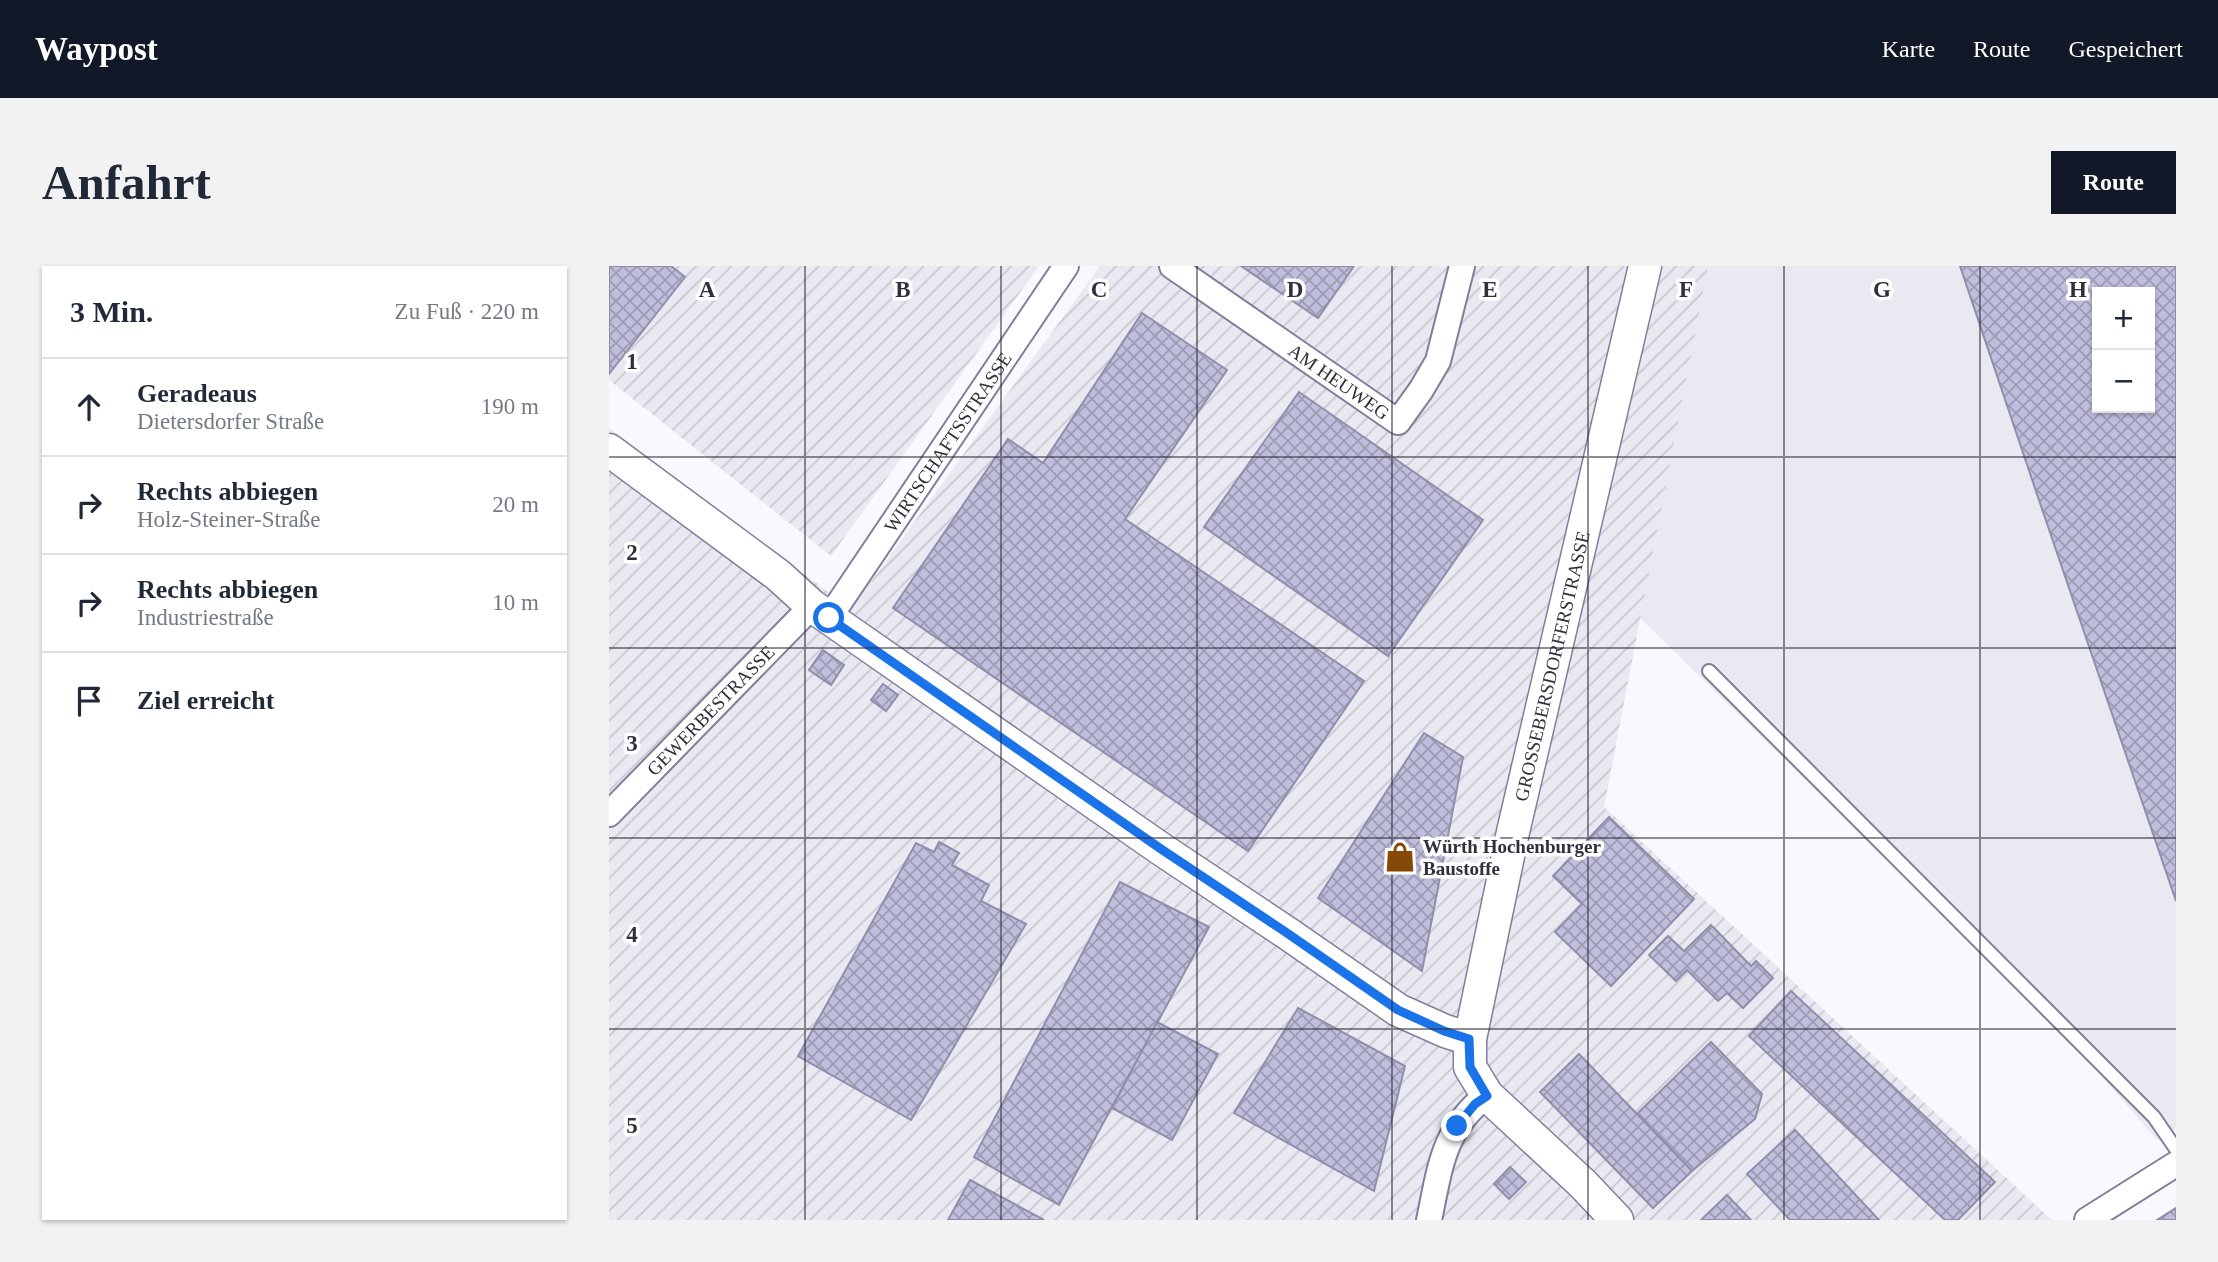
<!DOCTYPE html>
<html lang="de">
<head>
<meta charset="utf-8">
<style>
  body { margin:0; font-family:Georgia,serif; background:#f2f2f3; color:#1f2937 }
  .controls { position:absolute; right:21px; top:21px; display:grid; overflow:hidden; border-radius:0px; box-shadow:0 2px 5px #0004 }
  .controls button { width:63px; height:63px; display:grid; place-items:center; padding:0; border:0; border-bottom:2px solid #e0e1e3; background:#fff; color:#1f2937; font:35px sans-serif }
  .stop { position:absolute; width:21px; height:21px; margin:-16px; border:5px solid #1a73e8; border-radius:50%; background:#fff }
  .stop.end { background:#1a73e8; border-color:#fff; box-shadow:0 2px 7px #0008 }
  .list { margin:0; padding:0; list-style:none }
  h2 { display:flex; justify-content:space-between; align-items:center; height:91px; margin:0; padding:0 28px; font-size:30px }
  h2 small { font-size:23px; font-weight:400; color:#747a83 }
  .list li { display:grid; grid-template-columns:46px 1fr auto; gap:21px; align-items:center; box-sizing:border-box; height:98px; padding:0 28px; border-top:2px solid #e0e1e3 }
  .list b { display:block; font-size:26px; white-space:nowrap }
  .list p { margin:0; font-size:23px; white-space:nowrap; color:#747a83 }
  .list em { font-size:23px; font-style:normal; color:#747a83 }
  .icon { flex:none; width:38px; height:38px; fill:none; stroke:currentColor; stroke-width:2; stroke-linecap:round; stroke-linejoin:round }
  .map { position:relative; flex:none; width:1567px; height:954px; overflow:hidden; border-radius:0px }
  header { display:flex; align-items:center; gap:42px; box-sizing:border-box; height:98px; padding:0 35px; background:#111827; color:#fff }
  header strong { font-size:33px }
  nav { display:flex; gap:38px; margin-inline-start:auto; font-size:24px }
  .intro { display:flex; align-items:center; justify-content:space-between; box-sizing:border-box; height:168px; padding:0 42px }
  h1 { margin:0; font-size:49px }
  .button { padding:18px 32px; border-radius:0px; background:#111827; color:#fff; font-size:24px; font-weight:700 }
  main { display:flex; gap:42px; padding:0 42px }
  aside { flex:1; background:#fff; border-radius:0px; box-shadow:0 2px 5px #0004 }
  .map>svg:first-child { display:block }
  .built { fill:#e9e9f1; fill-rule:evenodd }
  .industrial { fill:url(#industrial-furrows) }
  .building { fill:url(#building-cross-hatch); stroke:#918eac; stroke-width:2; fill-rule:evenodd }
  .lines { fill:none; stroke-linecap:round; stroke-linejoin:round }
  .service-casing { stroke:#817e9b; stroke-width:16 }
  .minor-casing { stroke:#817e9b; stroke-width:28 }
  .tertiary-casing { stroke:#817e9b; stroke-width:35 }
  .service { stroke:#fff; stroke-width:12 }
  .minor { stroke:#fff; stroke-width:24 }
  .tertiary { stroke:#fff; stroke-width:32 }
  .route { stroke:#1a73e8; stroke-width:9 }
  .grid { fill:none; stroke:#302f3b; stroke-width:2; stroke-opacity:0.55 }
  .labels { text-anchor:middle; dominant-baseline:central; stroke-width:7; stroke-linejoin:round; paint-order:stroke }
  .street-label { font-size:19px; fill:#302f3b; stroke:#fff }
  .poi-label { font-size:19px; font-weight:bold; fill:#302f3b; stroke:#fff; text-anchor:start }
  .grid-label { font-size:23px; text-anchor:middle; font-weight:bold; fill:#302f3b; stroke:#fff; stroke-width:7; stroke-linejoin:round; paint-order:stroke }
</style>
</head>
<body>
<header>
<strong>Waypost</strong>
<nav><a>Karte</a><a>Route</a><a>Gespeichert</a></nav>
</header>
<div class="intro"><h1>Anfahrt</h1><a class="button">Route</a></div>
<main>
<aside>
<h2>3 Min.<small>Zu Fuß · 220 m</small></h2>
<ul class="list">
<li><svg class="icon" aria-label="ahead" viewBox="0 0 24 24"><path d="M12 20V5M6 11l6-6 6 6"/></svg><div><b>Geradeaus</b><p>Dietersdorfer Straße</p></div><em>190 m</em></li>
<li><svg class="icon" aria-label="right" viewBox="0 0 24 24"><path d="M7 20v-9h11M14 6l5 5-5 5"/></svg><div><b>Rechts abbiegen</b><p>Holz-Steiner-Straße</p></div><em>20 m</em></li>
<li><svg class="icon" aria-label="right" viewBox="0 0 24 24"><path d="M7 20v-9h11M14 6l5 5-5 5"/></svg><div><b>Rechts abbiegen</b><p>Industriestraße</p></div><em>10 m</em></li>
<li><svg class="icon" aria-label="arrive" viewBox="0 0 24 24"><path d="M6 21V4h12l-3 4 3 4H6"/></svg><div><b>Ziel erreicht</b></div></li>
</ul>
</aside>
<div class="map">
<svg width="1567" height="954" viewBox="0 0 1567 954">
  <defs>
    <pattern id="industrial-furrows" width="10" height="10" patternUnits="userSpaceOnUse" patternTransform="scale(1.75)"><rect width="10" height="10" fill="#e9e9f1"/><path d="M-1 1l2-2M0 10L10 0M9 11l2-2" fill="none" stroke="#c8c8d0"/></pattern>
    <pattern id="building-cross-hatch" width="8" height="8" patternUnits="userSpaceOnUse" patternTransform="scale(1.75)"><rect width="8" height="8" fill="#c0bedd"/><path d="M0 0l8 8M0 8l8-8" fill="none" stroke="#9c9bb4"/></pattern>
  </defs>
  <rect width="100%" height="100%" fill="#f8f8ff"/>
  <path class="built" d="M1073 0H1567V863L1549 875 1409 714 1279 594 994 316ZM1488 26H1541V142H1488Z"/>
  <g class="industrial">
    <path d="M0 0H430L222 290 0 114Z"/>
    <path d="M491 0H1099L995 541 1443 954H0V162L242 343Z"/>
  </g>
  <g class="building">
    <path d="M0 0H62L76 11 0 108Z"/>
    <path d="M632 0H745L709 52Z"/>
    <path d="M1351 0H1567V635L1432 240ZM1488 26H1541V142H1488Z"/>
    <path d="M533 47 618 104 516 253 755 415 639 585 284 342 399 173 434 197Z"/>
    <path d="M690 126 874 254 779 390 595 261Z"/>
    <path d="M214 384 235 399 222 419 200 404Z"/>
    <path d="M274 418 289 429 277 445 262 434Z"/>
    <path d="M815 467 854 491 813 705 709 632Z"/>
    <path d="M1000 551 1085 633 1002 720 946 666 973 638 944 610Z"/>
    <path d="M330 576 350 587 343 599 380 619 372 635 417 658 302 854 189 790 307 577 325 586Z"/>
    <path d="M511 616 600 661 450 939 365 891Z"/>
    <path d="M1102 659 1142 700 1147 695 1164 712 1134 742 1118 727 1109 735 1078 704 1067 715 1040 689 1059 670 1075 685Z"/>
    <path d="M1182 725 1386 916 1349 954H1336L1140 770Z"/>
    <path d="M689 742 796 800 765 925 625 847Z"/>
    <path d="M548 756 609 788 563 874 503 842Z"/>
    <path d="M1102 776 1153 828 1146 853 1083 905 1028 848Z"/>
    <path d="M970 788 1083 905 1044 942 931 826Z"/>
    <path d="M1186 864 1270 954H1181L1138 908Z"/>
    <path d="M901 901 917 916 900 933 885 918Z"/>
    <path d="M361 914 435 954H339Z"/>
    <path d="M1118 929 1142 954H1092Z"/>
    <path d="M1567 942V954H1548Z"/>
  </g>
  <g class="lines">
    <g class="service-casing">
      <path id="service" d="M1100 405 1545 851 1567 883"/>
    </g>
    <g class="minor-casing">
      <g id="minor">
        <path id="s1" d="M563 0 789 156 812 124 829 95 853 0"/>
        <path id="s2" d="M220 352 457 0"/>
        <path id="s3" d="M0 548 203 340"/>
        <path d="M820 954C831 903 833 864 878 829"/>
        <path d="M1478 954 1567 898"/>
      </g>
    </g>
    <g class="tertiary-casing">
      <g id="tertiary">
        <path d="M0 184 169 309 203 340 552 583 678 667 789 744 836 765 861 773"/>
        <path id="s4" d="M1008 954 974 918 878 829 861 801V773L904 566 1036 0"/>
      </g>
    </g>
    <use href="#service" class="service"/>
    <use href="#minor" class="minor"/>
    <use href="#tertiary" class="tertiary"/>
  </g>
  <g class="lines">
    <path class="route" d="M220 352 552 583 678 667 789 744 835 765 860 773 861 801 878 830 866 838 848 860"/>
  </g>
  <path class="grid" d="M196 0V954M392 0V954M588 0V954M783 0V954M979 0V954M1175 0V954M1371 0V954M0 191H1567M0 382H1567M0 572H1567M0 763H1567"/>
  <defs>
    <g id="shop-bare" transform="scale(2.415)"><path d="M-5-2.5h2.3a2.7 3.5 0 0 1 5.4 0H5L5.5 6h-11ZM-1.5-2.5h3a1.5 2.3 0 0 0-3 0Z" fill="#864905" stroke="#fff" stroke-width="2.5" paint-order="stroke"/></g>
  </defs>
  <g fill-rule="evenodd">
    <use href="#shop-bare" x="791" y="591"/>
  </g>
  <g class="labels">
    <g class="street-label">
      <text stroke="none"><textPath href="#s1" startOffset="203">AM HEUWEG</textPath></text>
      <text stroke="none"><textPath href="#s2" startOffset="212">WIRTSCHAFTSSTRASSE</textPath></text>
      <text stroke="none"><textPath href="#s4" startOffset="623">GROSSEBERSDORFERSTRASSE</textPath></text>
      <text stroke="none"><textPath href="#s3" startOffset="145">GEWERBESTRASSE</textPath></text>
    </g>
    <g class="poi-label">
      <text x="814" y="580">Würth Hochenburger<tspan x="814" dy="22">Baustoffe</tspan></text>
    </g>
  </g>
  <g class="grid-label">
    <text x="98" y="31">A</text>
    <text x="294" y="31">B</text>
    <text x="490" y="31">C</text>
    <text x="686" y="31">D</text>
    <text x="881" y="31">E</text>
    <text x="1077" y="31">F</text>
    <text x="1273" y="31">G</text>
    <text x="1469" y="31">H</text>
    <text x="23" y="103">1</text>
    <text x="23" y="294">2</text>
    <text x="23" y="485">3</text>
    <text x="23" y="676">4</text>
    <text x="23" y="867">5</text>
  </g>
</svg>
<div class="controls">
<button>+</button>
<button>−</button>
</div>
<div class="stop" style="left:220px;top:352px"></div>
<div class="stop end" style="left:848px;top:860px"></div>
</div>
</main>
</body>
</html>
